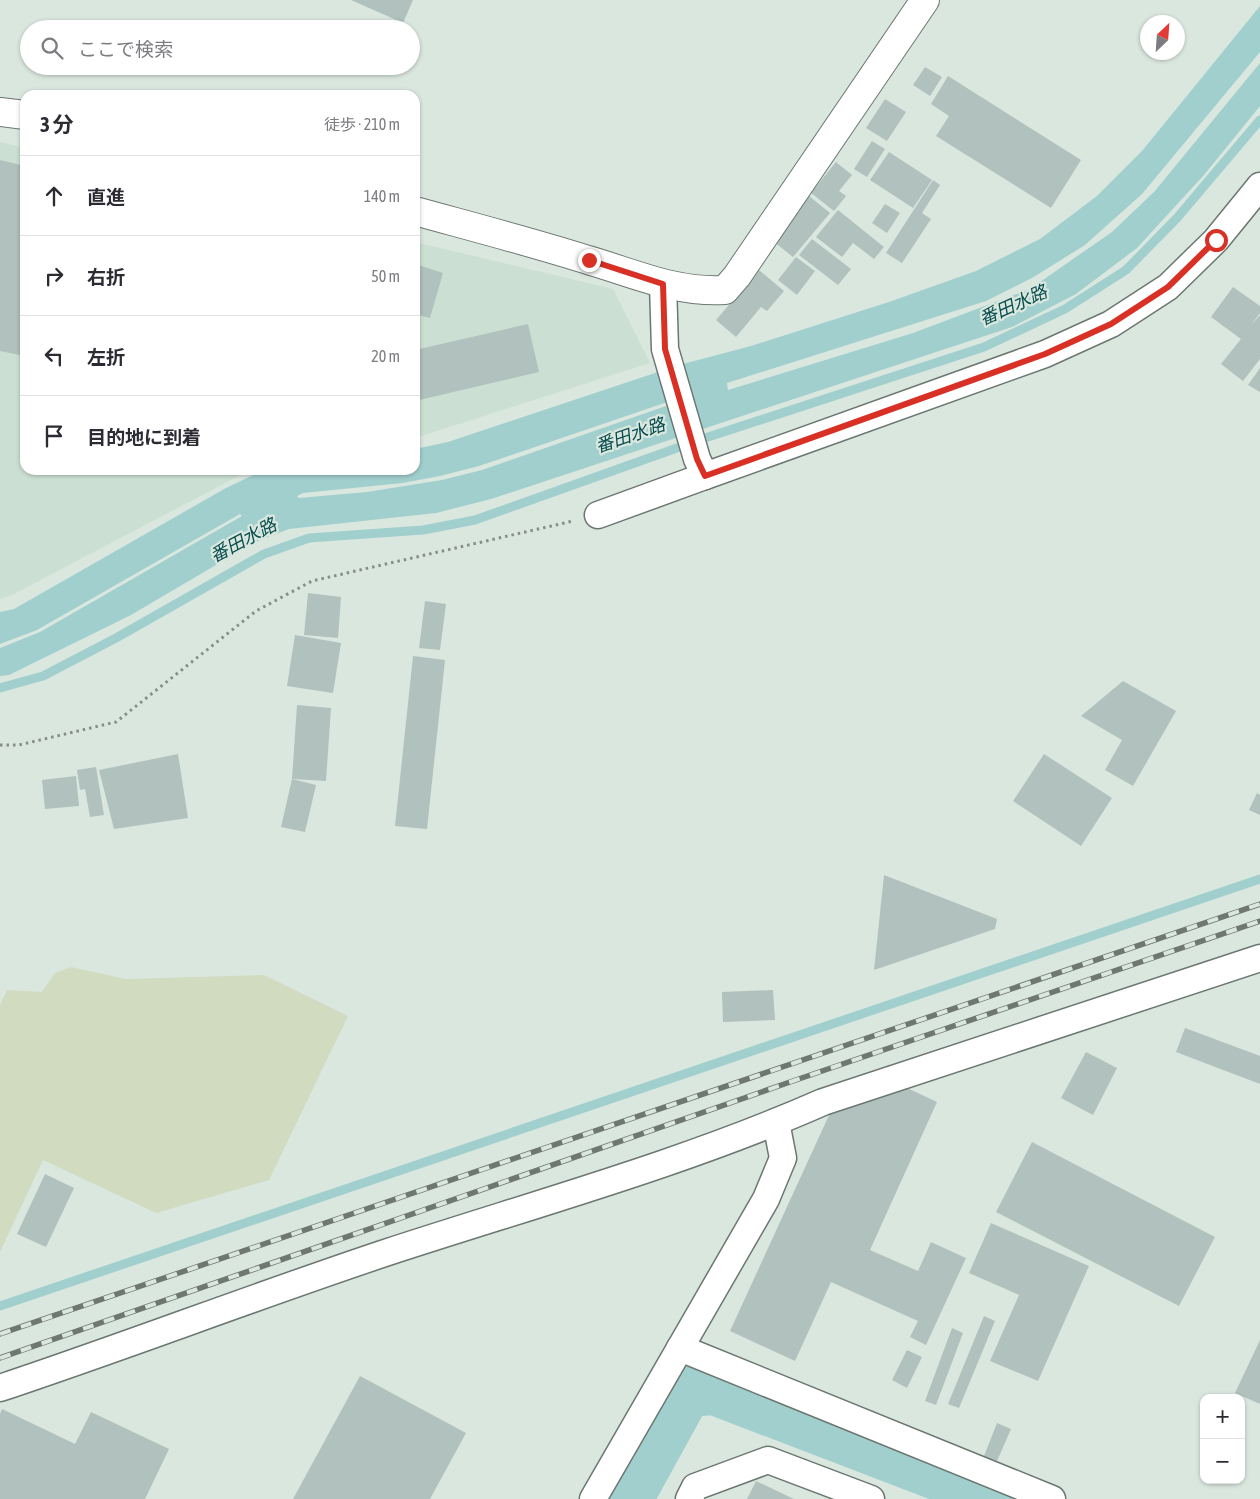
<!DOCTYPE html>
<html lang="ja">
<head>
<meta charset="utf-8">
<style>
  body { margin:0; font-family:"Asap Condensed","Noto Sans JP",sans-serif; background:#f7f7f7; color:#2b2b33 }
  .controls { position:absolute; right:15px; bottom:15px; display:grid; overflow:hidden; border-radius:10px; box-shadow:0 1px 4px #0004 }
  .controls button { width:45px; height:45px; display:grid; place-items:center; padding:0; border:0; border-bottom:1px solid #e1e1e2; background:#fff; color:#2b2b33; font:25px sans-serif }
  .compass { position:absolute; left:1140px; top:15px; width:45px; height:45px; border-radius:50%; background:#fff; box-shadow:0 1px 4px #0004; rotate:25deg }
  .stop { position:absolute; width:15px; height:15px; margin:-11px; border:4px solid #d93025; border-radius:50%; background:#fff }
  .stop.end { background:#d93025; border-color:#fff; box-shadow:0 1px 5px #0008 }
  .list { margin:0; padding:0; list-style:none }
  h2 { display:flex; justify-content:space-between; align-items:center; height:65px; margin:0; padding:0 20px; font-size:21px }
  h2 small { font-size:16px; font-weight:400; color:#7c7c81 }
  .list li { display:grid; grid-template-columns:32px 1fr auto; gap:15px; align-items:center; box-sizing:border-box; height:80px; padding:0 20px; border-top:1px solid #e1e1e2 }
  .list b { display:block; font-size:19px; white-space:nowrap }
  .list em { font-size:16px; font-style:normal; color:#7c7c81 }
  .icon { flex:none; width:28px; height:28px; fill:none; stroke:currentColor; stroke-width:2; stroke-linecap:round; stroke-linejoin:round }
  .map { position:relative; flex:none; width:1260px; height:1499px; overflow:hidden }
  .search { position:absolute; background:#fff; box-shadow:0 1px 4px #0004; left:20px; top:20px; width:400px; height:55px; display:flex; align-items:center; gap:12px; box-sizing:border-box; padding:0 18px; border-radius:28px; color:#7c7c81; font-size:19px }
  .panel { position:absolute; background:#fff; box-shadow:0 1px 4px #0004; left:20px; top:90px; width:400px; height:385px; border-radius:15px }
  .map>svg:first-child { display:block }
  .built { fill:#cbe0d3 }
  .green { fill:#d1dbc0 }
  .water { fill:#a1cfce; fill-rule:evenodd }
  .lines { fill:none; stroke-linecap:round; stroke-linejoin:round }
  .stream { stroke:#a1cfce; stroke-width:9 }
  .river { stroke:#a1cfce; stroke-width:50 }
  .building { fill:#b1c1bd }
  .minor-casing { stroke:#6b7770; stroke-width:29 }
  .tertiary-casing { stroke:#6b7770; stroke-width:30 }
  .path { stroke:#858e89; stroke-width:3; stroke-dasharray:2.5 4; stroke-linecap:butt }
  .minor { stroke:#fff; stroke-width:26 }
  .tertiary { stroke:#fff; stroke-width:28 }
  .rail-casing { stroke:#6e7772; stroke-width:5.5 }
  .rail { stroke:#dae7df; stroke-width:4; stroke-dasharray:11; stroke-linecap:butt }
  .route { stroke:#d93025; stroke-width:6 }
  .labels { text-anchor:middle; dominant-baseline:central; stroke-width:4.5; stroke-linejoin:round; paint-order:stroke }
  .water-label { font-size:18px; font-style:italic; fill:#084d4e; stroke:#dae7df }
</style>
</head>
<body>
<div class="map">
<svg width="1260" height="1499" viewBox="0 0 1260 1499">
  <rect width="100%" height="100%" fill="#dae7df"/>
  <g class="built">
    <path d="M0 142 25 148V470H250L12 595 0 599Z"/>
    <path d="M415 242 613 289 650 363 415 438Z"/>
  </g>
  <path class="green" d="M71 967 126 979 264 975 348 1016 269 1180 156 1213 43 1160 0 1252V1005L7 990 42 992 55 973Z"/>
  <path class="water" d="M1260 6V52L1142 194 1085 245 1032 278 986 301 727 383 728 390 913 333 1030 289 1112 232 1154 192 1260 63V106L1204 175 1137 248 1076 294 1012 327 491 499 436 513 289 529 255 542 131 615 9 675 0 676V648L40 632 242 516 240 514 37 630 0 644V612L14 609 226 488 264 470H415V449L448 442 679 365 751 346 889 302 976 271 1040 239 1097 196 1142 151ZM688 395 689 398 482 470 442 480 367 492 299 498 297 496 303 493 403 483 440 476 479 466Z"/>
  <g class="lines">
    <g class="stream">
      <path d="M0 688 43 676 116 638 264 554 309 538 423 530 475 520 705 438 984 347 1065 309 1126 270 1177 218 1260 120"/>
      <path d="M0 1306 1260 879"/>
    </g>
    <path class="river" d="M628 1499 687 1392 714 1390 999 1499"/>
  </g>
  <g class="building">
    <path d="M351 0H413L403 23Z"/>
    <path d="M925 67 942 77 930 96 913 85Z"/>
    <path d="M948 76 1081 160 1051 208 936 136 949 116 931 104Z"/>
    <path d="M885 99 906 112 887 141 866 128Z"/>
    <path d="M872 141 885 149 867 177 854 169Z"/>
    <path d="M889 152 932 180 913 208 870 180Z"/>
    <path d="M0 160 25 166V356L0 351Z"/>
    <path d="M836 162 852 175 839 191 846 196 834 211 811 193Z"/>
    <path d="M933 180 940 185 922 213 931 219 902 263 886 253Z"/>
    <path d="M809 196 830 213 793 257 773 241Z"/>
    <path d="M885 204 900 213 887 233 872 223Z"/>
    <path d="M838 210 884 247 874 259 853 243 842 257 816 237Z"/>
    <path d="M812 239 851 269 838 285 799 255Z"/>
    <path d="M796 257 815 271 797 295 778 280Z"/>
    <path d="M415 264 443 273 430 318 415 314Z"/>
    <path d="M759 270 784 291 767 311 761 307 736 337 716 320Z"/>
    <path d="M1233 287 1260 306V313L1251 325 1260 315V359L1243 381 1221 364 1241 339 1211 317Z"/>
    <path d="M528 324 539 372 415 401V350Z"/>
    <path d="M1260 368V392L1248 385Z"/>
    <path d="M308 593 341 597 338 638 304 635Z"/>
    <path d="M425 601 446 604 440 650 419 648Z"/>
    <path d="M295 635 341 643 333 693 287 686Z"/>
    <path d="M413 656 445 660 427 829 395 826Z"/>
    <path d="M1123 681 1176 711 1133 786 1105 770 1122 740 1081 716Z"/>
    <path d="M297 705 331 708 326 781 292 779Z"/>
    <path d="M178 754 188 818 114 829 99 770Z"/>
    <path d="M1044 754 1112 798 1081 846 1013 801Z"/>
    <path d="M96 767 104 815 90 817 85 789 80 790 77 770Z"/>
    <path d="M76 776 79 806 45 809 42 780Z"/>
    <path d="M292 779 316 785 305 832 281 827Z"/>
    <path d="M1257 793 1260 795V815L1249 810Z"/>
    <path d="M884 875 997 919 995 929 874 970Z"/>
    <path d="M773 990 775 1020 723 1022 722 992Z"/>
    <path d="M1185 1028 1260 1056V1084L1176 1052Z"/>
    <path d="M1086 1052 1117 1068 1093 1115 1061 1098Z"/>
    <path d="M905 1087 937 1102 870 1250 918 1271 931 1242 966 1258 926 1345 910 1337 918 1321 831 1282 795 1361 730 1331 830 1113Z"/>
    <path d="M1032 1142 1215 1237 1179 1306 996 1212Z"/>
    <path d="M45 1174 74 1188 46 1247 17 1234Z"/>
    <path d="M991 1223 1089 1266 1038 1381 990 1361 1019 1295 969 1273Z"/>
    <path d="M984 1316 995 1321 959 1408 948 1404Z"/>
    <path d="M952 1328 963 1333 936 1405 925 1401Z"/>
    <path d="M1260 1340V1404L1235 1393Z"/>
    <path d="M907 1350 922 1357 907 1388 892 1380Z"/>
    <path d="M360 1376 466 1433 430 1499H293Z"/>
    <path d="M2 1409 75 1444 91 1412 169 1449 145 1499H0V1414Z"/>
    <path d="M997 1423 1011 1429 997 1461 984 1456Z"/>
    <path d="M756 1481 794 1499H747Z"/>
  </g>
  <g class="lines">
    <g class="minor-casing">
      <g id="minor">
        <path d="M663 284 665 349 697 459 705 476 1045 354 1111 324 1168 287 1216 240 1260 186"/>
        <path d="M598 515 705 476"/>
        <path d="M680 1348 1052 1499"/>
        <path d="M0 1388C129 1345 256 1296 385 1253 531 1205 682 1164 823 1102L1260 958"/>
        <path d="M593 1499 766 1199 783 1158 776 1122"/>
        <path d="M689 1499 695 1487 768 1460 871 1499"/>
      </g>
    </g>
    <g class="tertiary-casing">
      <g id="tertiary">
        <path d="M0 112 25 115"/>
        <path d="M415 211C473 227 531 242 588 260 633 273 676 293 725 290L737 276 925 0"/>
      </g>
    </g>
    <path class="path" d="M0 745H19L116 722 256 611 312 581 573 521"/>
    <use href="#minor" class="minor"/>
    <use href="#tertiary" class="tertiary"/>
    <g class="rail-casing">
      <g id="rail">
        <path d="M0 1334 1260 904"/>
        <path d="M0 1358 790 1082 1260 921"/>
      </g>
    </g>
    <use href="#rail" class="rail"/>
  </g>
  <g class="lines">
    <path class="route" d="M589 260 663 284 665 349 697 459 705 476 1045 354 1111 324 1168 287 1216 240"/>
  </g>
  <g class="labels">
    <g class="water-label">
      <text transform="translate(1013 305) rotate(-24)">番田水路</text>
      <text transform="translate(630 435) rotate(-19)">番田水路</text>
      <text transform="translate(243 540) rotate(-28)">番田水路</text>
    </g>
  </g>
</svg>
<div class="controls">
<button>+</button>
<button>−</button>
</div>
<svg class="compass" viewBox="-18 -18 36 36"><path d="M0-13l5 13h-10z" fill="#e53935"/><path d="M0 13l5-13h-10z" fill="#7c7c81"/></svg>
<div class="stop" style="left:1216px;top:240px"></div>
<div class="stop end" style="left:589px;top:260px"></div>
<div class="search"><svg class="icon" aria-label="search" viewBox="0 0 24 24"><circle cx="10" cy="10" r="6"/><path d="M15 15l6 6"/></svg>ここで検索</div>
<section class="panel">
<h2>3 分<small>徒歩 · 210 m</small></h2>
<ul class="list">
<li><svg class="icon" aria-label="ahead" viewBox="0 0 24 24"><path d="M12 20V5M6 11l6-6 6 6"/></svg><div><b>直進</b></div><em>140 m</em></li>
<li><svg class="icon" aria-label="right" viewBox="0 0 24 24"><path d="M7 20v-9h11M14 6l5 5-5 5"/></svg><div><b>右折</b></div><em>50 m</em></li>
<li><svg class="icon" aria-label="left" viewBox="0 0 24 24"><path d="M17 20v-9H6M10 6l-5 5 5 5"/></svg><div><b>左折</b></div><em>20 m</em></li>
<li><svg class="icon" aria-label="arrive" viewBox="0 0 24 24"><path d="M6 21V4h12l-3 4 3 4H6"/></svg><div><b>目的地に到着</b></div></li>
</ul>
</section>
</div>
</body>
</html>
